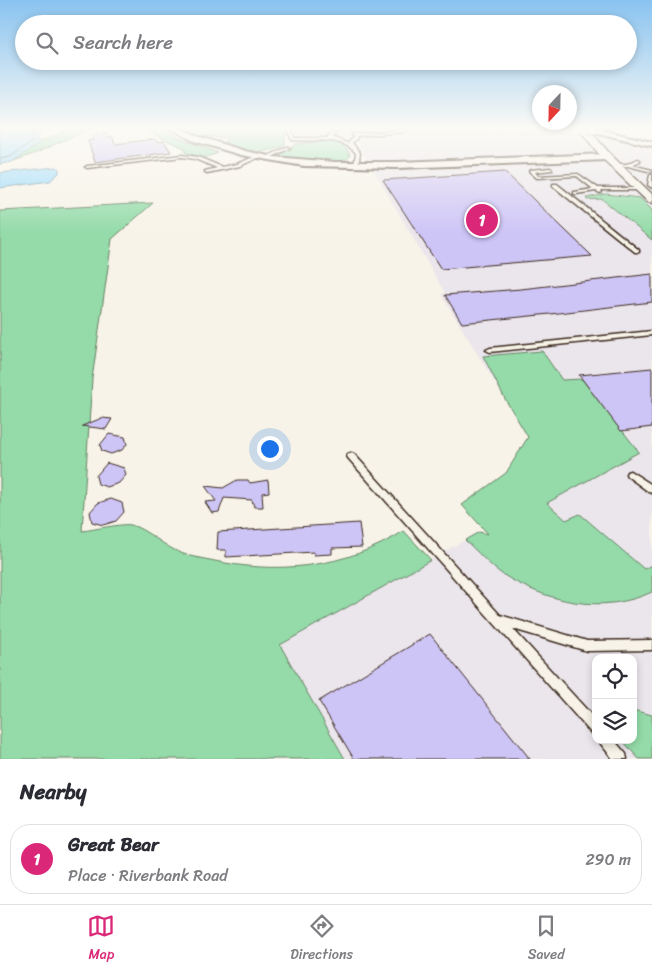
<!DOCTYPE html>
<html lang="en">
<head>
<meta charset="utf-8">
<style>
  body { margin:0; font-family:Sriracha,sans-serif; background:#f2f2f3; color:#2b2b33 }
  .controls { position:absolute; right:15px; bottom:15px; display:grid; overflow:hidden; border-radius:10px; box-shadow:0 2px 8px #0003 }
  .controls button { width:45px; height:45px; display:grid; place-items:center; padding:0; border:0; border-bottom:1px solid #e1e1e2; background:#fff; color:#2b2b33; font:25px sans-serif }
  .compass { position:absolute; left:532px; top:85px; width:45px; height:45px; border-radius:50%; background:#fff; box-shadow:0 2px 8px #0003; rotate:202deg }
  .you { position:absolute; left:269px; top:448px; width:18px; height:18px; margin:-12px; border:4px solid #fff; border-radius:50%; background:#1a73e8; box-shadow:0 0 0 8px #1a73e833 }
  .badge { display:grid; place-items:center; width:32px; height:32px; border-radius:50%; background:#db2777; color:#fff; font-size:16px; font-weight:700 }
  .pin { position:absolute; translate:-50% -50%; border:2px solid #fff; box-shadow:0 1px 5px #0006 }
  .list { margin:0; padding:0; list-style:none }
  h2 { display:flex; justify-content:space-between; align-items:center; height:65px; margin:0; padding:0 20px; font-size:21px }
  h2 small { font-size:16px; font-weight:400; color:#7c7c81 }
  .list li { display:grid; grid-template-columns:32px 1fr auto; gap:15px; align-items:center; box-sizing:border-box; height:70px; margin:0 10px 10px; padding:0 10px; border:1px solid #e1e1e2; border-radius:20px }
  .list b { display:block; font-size:19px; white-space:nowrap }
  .list p { margin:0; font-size:16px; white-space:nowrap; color:#7c7c81 }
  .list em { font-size:16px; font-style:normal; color:#7c7c81 }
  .icon { flex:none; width:28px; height:28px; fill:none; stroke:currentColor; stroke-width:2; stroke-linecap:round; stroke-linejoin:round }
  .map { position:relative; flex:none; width:652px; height:759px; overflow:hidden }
  .search { position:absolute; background:#fff; box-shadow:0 2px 8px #0003; left:15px; right:15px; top:15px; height:55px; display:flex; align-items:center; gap:12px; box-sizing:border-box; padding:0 18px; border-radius:28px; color:#7c7c81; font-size:19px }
  .sheet { height:145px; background:#fff }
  nav { display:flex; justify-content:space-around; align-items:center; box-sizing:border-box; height:70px; border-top:1px solid #e1e1e2; background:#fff; font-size:14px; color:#7c7c81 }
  nav a { display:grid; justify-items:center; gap:2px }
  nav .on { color:#db2777 }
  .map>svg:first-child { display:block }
  .built { fill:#ebe5ec; fill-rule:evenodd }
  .green { fill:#94dba9; stroke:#688264 }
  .water { fill:#9adafc; stroke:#7494a3 }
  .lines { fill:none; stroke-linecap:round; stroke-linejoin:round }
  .shore { stroke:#617077; stroke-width:1 }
  .building { fill:#cec5f7; stroke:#3b2a1e }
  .service-casing { stroke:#3b2a1e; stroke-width:3 }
  .minor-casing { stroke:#3b2a1e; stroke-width:4 }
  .tertiary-casing { stroke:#3b2a1e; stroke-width:3 }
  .path { stroke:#3b2a1e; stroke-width:1; stroke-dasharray:0.5 2; stroke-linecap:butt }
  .service { fill:#f7f3e8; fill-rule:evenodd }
  .minor { fill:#f7f3e8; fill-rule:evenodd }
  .tertiary { fill:#f7f3e8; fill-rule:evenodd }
  .minor-bridge-casing { stroke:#3b2a1e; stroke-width:11; stroke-linecap:butt }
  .tertiary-bridge-casing { stroke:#3b2a1e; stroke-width:12; stroke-linecap:butt }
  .path-bridge { stroke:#3b2a1e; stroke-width:1; stroke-dasharray:0.5 2; stroke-linecap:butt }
  .minor-bridge { stroke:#f7f3e8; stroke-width:9 }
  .tertiary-bridge { stroke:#f7f3e8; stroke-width:10 }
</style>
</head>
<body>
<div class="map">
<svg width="652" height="759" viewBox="0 0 652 759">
  <rect width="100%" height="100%" fill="#f7f3e8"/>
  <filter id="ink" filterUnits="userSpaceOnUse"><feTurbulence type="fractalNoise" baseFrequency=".02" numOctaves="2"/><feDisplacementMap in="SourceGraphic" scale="10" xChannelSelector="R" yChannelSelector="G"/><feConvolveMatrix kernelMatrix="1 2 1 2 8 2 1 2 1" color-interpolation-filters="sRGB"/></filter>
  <g filter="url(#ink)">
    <g class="built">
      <path d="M285 127H484L358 137H285Z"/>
      <path d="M513 127H567L652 199V759H345L280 645 479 532 489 535 604 408 505 399 441 294 445 293 355 138ZM596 658H633V740H596Z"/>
      <path d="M609 136 652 146V191L604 146 607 143 600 142 595 137Z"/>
    </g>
    <g class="green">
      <path d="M0 127 33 144 60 134 67 127H96C63 138 34 158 0 164Z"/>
      <path d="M143 127H162L179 138 218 153 203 158 185 152V148C170 141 155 137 143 127Z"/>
      <path d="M178 127H285V145C264 155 246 152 225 145L223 143 228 138 196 136Z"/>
      <path d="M327 141C336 143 348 145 350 156L346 160C332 163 291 163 280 155L296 144Z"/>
      <path d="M606 194 640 198 652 210V240L602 199 587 200 586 198Z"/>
      <path d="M153 203 112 239 92 379 82 531C92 530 123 523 131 525 146 529 165 547 181 553 190 557 201 558 210 560 277 575 346 568 404 531L431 560 280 645 345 759H0V211Z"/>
      <path d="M542 351 562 380 582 379 639 452 547 503 566 520 580 514 644 569 652 565V592C602 615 547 602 502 574 489 565 477 551 465 540L479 532 488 534 462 505 506 473 528 437 505 399 483 356Z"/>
      <path d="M633 710 652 715V759H639L622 740H633Z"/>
    </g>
    <g class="water">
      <path d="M0 127H39L38 130 42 131 37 138 40 143 12 162 0 164Z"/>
      <path d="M56 167 59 169V173L50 181 0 188V173Z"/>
    </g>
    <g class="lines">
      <path class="shore" d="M0 159 10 157 32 142 33 127"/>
    </g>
    <g class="building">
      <path d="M106 133 108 137 112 136 115 144 155 139 157 142 164 141 171 152 95 162 88 141 93 140 91 135Z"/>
      <path d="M505 172 592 256 441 269 383 180Z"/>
      <path d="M652 274V302L550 314 462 323 445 295 521 289Z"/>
      <path d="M652 368V427L621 431 579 375Z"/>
      <path d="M102 418 112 419 106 429 82 426Z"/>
      <path d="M109 434 125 437 127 444 122 450 111 454 102 451 100 445Z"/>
      <path d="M107 463 124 468 126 475 119 483 107 487 98 484 96 476Z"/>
      <path d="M237 480H248L250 483 268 480 269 492 262 493 263 507H254L252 500 224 498 219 512 212 513 205 502 216 501 205 486 223 488Z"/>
      <path d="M111 499 122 503 124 512 116 521 103 525 92 522 90 512 98 503Z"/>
      <path d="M359 523 362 547 332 548V554L314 555V552L226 557V550H217L218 532Z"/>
      <path d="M430 634 530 759H354L319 701Z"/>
    </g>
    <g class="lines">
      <g class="service-casing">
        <g id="service">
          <path d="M289 127H293L292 132 294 138H328V136L334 131 333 127H337L338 131 332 137 349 144 348 143 353 138 352 134 403 130 409 127H414L404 132 356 136 357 138 352 143 360 153 358 166 356 167 354 166 356 153C341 135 312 142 292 140L288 132Z"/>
          <path d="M287 147 290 148 268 159 264 158Z"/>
          <path d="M182 155 198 157 222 167 237 164 256 156 260 157 240 166 207 173 205 172V171L217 168 195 159 182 157 87 168 85 167 87 166Z"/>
          <path d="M638 159 640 160V161L632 165 652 170V172L628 166H615L613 165 615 164H627Z"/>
          <path d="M550 168 552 169V170L535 172 538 176 578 174 598 188H641L643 189 641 190H601L602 192 600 193 596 191 576 194H574V192L593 189 577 176 537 178 529 171 531 170Z"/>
          <path d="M650 175H652V188L648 185Z"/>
          <path d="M553 184H557L639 250V252H635L553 186Z"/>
          <path d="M652 331V335L490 352 486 350 490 348Z"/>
          <path d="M351 453 354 454 500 615 587 641 652 640V650L587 651 513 629 596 720V736L592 734 348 458 347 456 348 454Z"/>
          <path d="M630 471 652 485V493L649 492 627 476 626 474 627 472Z"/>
          <path d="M599 740H614L626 754 627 759H613L601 744Z"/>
        </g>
      </g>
      <g class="minor-casing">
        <g id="minor">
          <path d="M168 127H177L200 137 245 151 274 157 335 162H397L607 154 611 157 607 160 397 168 304 166 241 155 194 141Z"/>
          <path d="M590 127 652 142V146L590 131Z"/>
        </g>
      </g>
      <g class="tertiary-casing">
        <path id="tertiary" d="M582 127H587L611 155 652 194V203L648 202 603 159 579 129Z"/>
      </g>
      <g class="path">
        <path d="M624 128H652"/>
        <path d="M570 129 568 133H519L573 128"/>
        <path d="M412 135 502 127"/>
      </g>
      <use href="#service" class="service"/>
      <use href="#minor" class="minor"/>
      <use href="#tertiary" class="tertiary"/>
      <g class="minor-bridge-casing">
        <path id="minor-bridge" d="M583 127 593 129"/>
      </g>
      <g class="tertiary-bridge-casing">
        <path id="tertiary-bridge" d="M582 127 584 129"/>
      </g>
      <path class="path-bridge" d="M567 127 570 129"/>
      <use href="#minor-bridge" class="minor-bridge"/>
      <use href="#tertiary-bridge" class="tertiary-bridge"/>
    </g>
  </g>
  <linearGradient id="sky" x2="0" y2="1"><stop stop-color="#89c3f0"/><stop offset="0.55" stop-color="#fbfaf5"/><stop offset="1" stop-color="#fbfaf5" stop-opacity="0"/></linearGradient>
  <rect width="652" height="233" fill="url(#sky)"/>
</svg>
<div class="controls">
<button><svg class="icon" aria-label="locate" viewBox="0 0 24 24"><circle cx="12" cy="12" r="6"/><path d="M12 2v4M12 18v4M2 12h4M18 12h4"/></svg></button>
<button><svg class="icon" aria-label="layers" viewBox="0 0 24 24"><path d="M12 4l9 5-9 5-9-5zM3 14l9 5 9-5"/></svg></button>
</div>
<svg class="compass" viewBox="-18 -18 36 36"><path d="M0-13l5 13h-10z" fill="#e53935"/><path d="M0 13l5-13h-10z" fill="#7c7c81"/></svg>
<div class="you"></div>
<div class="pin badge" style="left:482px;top:220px">1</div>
<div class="search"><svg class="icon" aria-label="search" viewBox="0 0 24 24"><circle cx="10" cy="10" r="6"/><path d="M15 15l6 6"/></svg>Search here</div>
</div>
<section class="sheet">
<h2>Nearby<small></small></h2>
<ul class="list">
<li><span class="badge">1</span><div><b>Great Bear</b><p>Place · Riverbank Road</p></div><em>290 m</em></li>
</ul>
</section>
<nav>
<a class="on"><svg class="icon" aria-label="map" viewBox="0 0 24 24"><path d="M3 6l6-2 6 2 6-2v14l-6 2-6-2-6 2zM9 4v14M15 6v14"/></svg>Map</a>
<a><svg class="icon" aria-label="directions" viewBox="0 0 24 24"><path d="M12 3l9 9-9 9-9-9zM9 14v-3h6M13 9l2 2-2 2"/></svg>Directions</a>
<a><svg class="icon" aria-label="saved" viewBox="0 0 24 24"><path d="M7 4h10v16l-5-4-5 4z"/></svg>Saved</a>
</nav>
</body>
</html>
